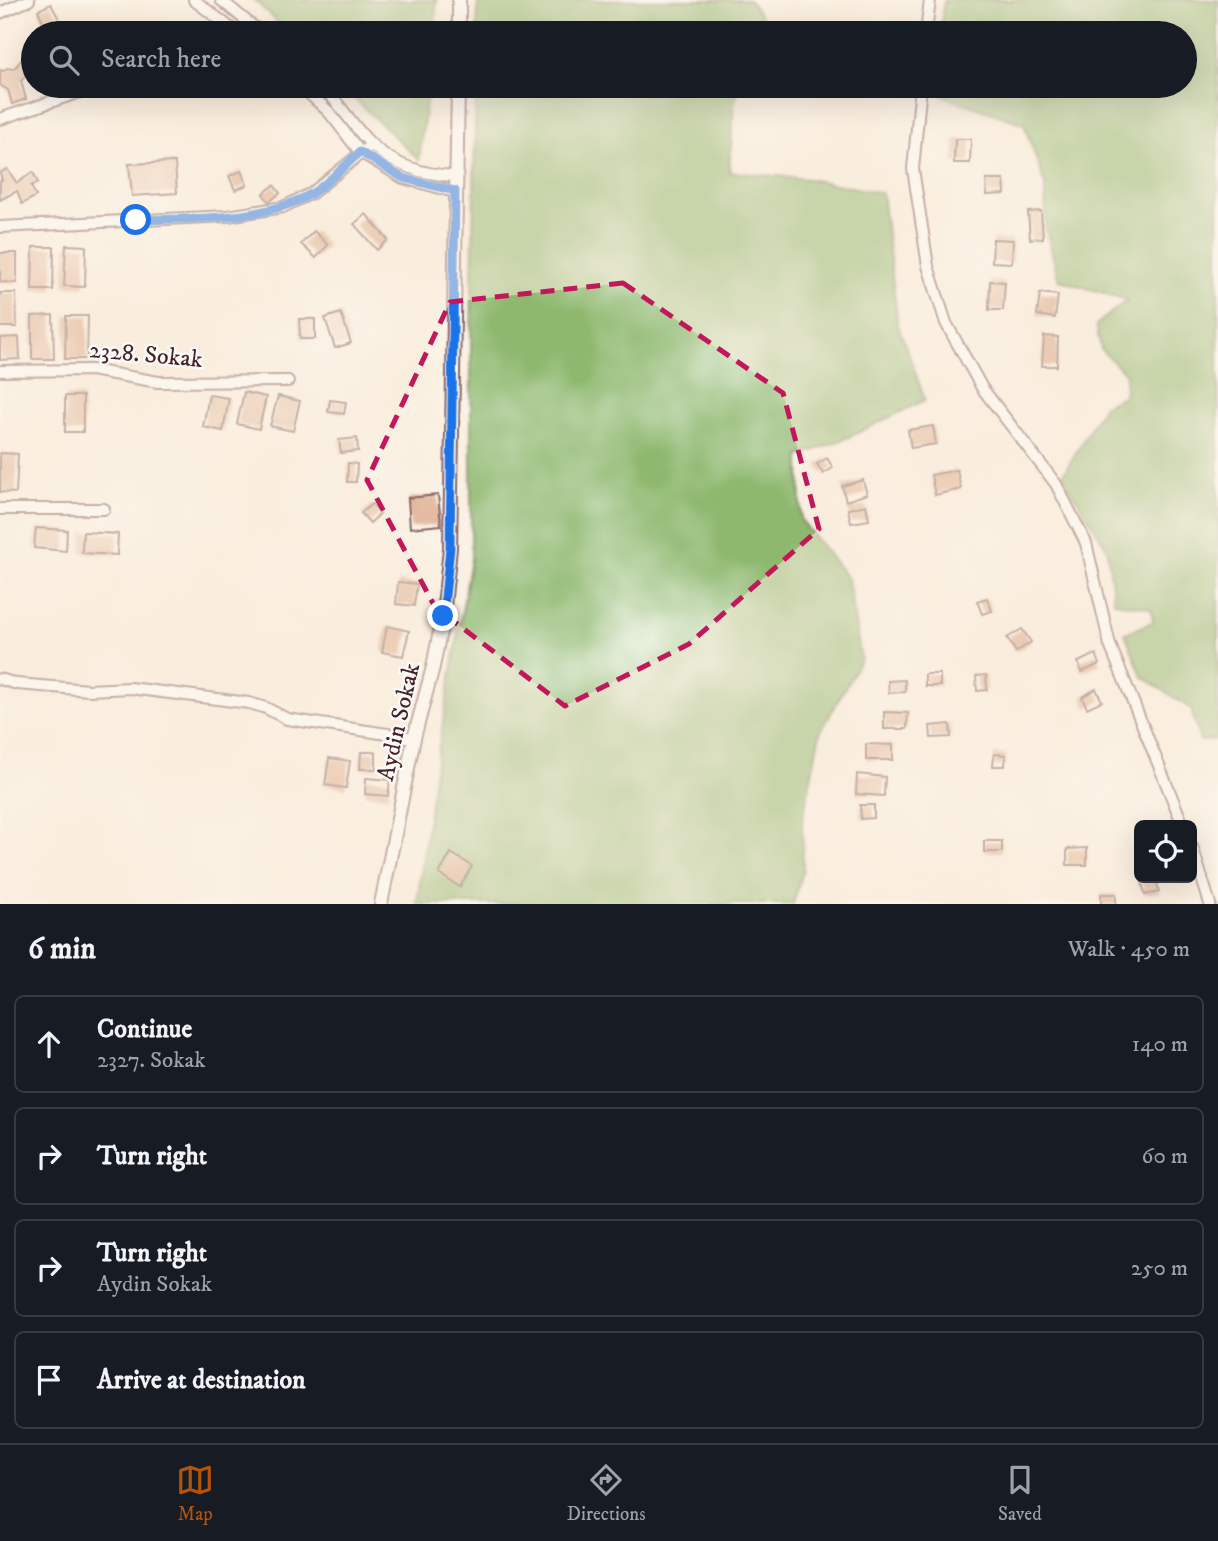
<!DOCTYPE html>
<html lang="en">
<head>
<meta charset="utf-8">
<style>
  body { margin:0; font-family:"IM FELL DW Pica",serif; background:#20242c; color:#f1f3f6 }
  .controls { position:absolute; right:21px; bottom:21px; display:grid; overflow:hidden; border-radius:10px; box-shadow:0 7px 28px #0002 }
  .controls button { width:63px; height:63px; display:grid; place-items:center; padding:0; border:0; border-bottom:2px solid #363941; background:#171b24; color:#f1f3f6; font:35px sans-serif }
  .stop { position:absolute; width:21px; height:21px; margin:-16px; border:5px solid #1a73e8; border-radius:50%; background:#fff }
  .stop.end { background:#1a73e8; border-color:#fff; box-shadow:0 2px 7px #0008 }
  .list { margin:0; padding:0; list-style:none }
  h2 { display:flex; justify-content:space-between; align-items:center; height:91px; margin:0; padding:0 28px; font-size:30px }
  h2 small { font-size:23px; font-weight:400; color:#9ea1a6 }
  .list li { display:grid; grid-template-columns:46px 1fr auto; gap:21px; align-items:center; box-sizing:border-box; height:98px; margin:0 14px 14px; padding:0 14px; border:2px solid #363941; border-radius:10px }
  .list b { display:block; font-size:26px; white-space:nowrap }
  .list p { margin:0; font-size:23px; white-space:nowrap; color:#9ea1a6 }
  .list em { font-size:23px; font-style:normal; color:#9ea1a6 }
  .icon { flex:none; width:38px; height:38px; fill:none; stroke:currentColor; stroke-width:2; stroke-linecap:round; stroke-linejoin:round }
  .map { position:relative; flex:none; width:1218px; height:904px; overflow:hidden }
  .search { position:absolute; background:#171b24; box-shadow:0 7px 28px #0002; left:21px; right:21px; top:21px; height:77px; display:flex; align-items:center; gap:18px; box-sizing:border-box; padding:0 24px; border-radius:38px; color:#9ea1a6; font-size:26px }
  .sheet { height:539px; background:#171b24 }
  nav { display:flex; justify-content:space-around; align-items:center; box-sizing:border-box; height:98px; border-top:2px solid #363941; background:#171b24; font-size:19px; color:#9ea1a6 }
  nav a { display:grid; justify-items:center; gap:4px }
  nav .on { color:#b45309 }
  .map>svg:first-child { display:block }
  .forest { fill:#8db86e; stroke:#6c6c4c; stroke-width:2 }
  .building { fill:#daa381 }
  .lines { fill:none; stroke-linecap:round; stroke-linejoin:round }
  .minor-casing { stroke:#876769; stroke-width:14 }
  .tertiary-casing { stroke:#876769; stroke-width:16 }
  .minor { stroke:#fff; stroke-width:10 }
  .tertiary { stroke:#fff; stroke-width:12 }
  .route { stroke:#1a73e8; stroke-width:9 }
  .marked { fill:none; stroke:#c2185b; stroke-width:5; stroke-dasharray:14 9; stroke-linejoin:round }
  .labels { text-anchor:middle; dominant-baseline:central; stroke-width:5; stroke-linejoin:round; paint-order:stroke }
  .street-label { font-size:24px; fill:#4a1f2b; stroke:#fdfcf7 }
</style>
</head>
<body>
<div class="map">
<svg width="1218" height="904" viewBox="0 0 1218 904">
  <rect width="100%" height="100%" fill="#fdfcf7"/>
  <filter id="ink" filterUnits="userSpaceOnUse"><feTurbulence type="fractalNoise" baseFrequency=".0143" numOctaves="2"/><feDisplacementMap in="SourceGraphic" scale="14" xChannelSelector="R" yChannelSelector="G"/><feConvolveMatrix kernelMatrix="1 2 1 2 8 2 1 2 1" color-interpolation-filters="sRGB"/></filter>
  <filter id="wash" filterUnits="userSpaceOnUse"><feTurbulence type="fractalNoise" baseFrequency=".00686" numOctaves="4" result="noise"/><feDisplacementMap in="SourceGraphic" scale="28" xChannelSelector="R" yChannelSelector="G"/><feGaussianBlur stdDeviation="1.57" result="paint"/><feColorMatrix in="noise" values="0 0 0 0 0 0 0 0 0 0 0 0 0 0 0 0 0 1.4 0 .05"/><feComposite in="paint" operator="in"/></filter>
  <g filter="url(#wash)">
    <rect width="100%" height="100%" fill="#f9eddd"/>
    <g class="forest">
      <path d="M254 0H437L434 33H289Z"/>
      <path d="M478 0H749L761 16 756 33H477Z"/>
      <path d="M944 0H1218V739L1200 741 1191 709 1142 676 1125 633 1153 622 1151 608 1114 602 1107 548 1062 476 1104 405 1124 396 1126 374 1101 350 1096 325 1127 300 1059 280 1046 230 1045 184 1024 124 932 92 933 86H1185V33H940Z"/>
      <path d="M341 86H428L419 160Z"/>
      <path d="M476 86H740L734 104 729 172 809 179 882 193 898 325 925 400 849 437 800 456 801 520 848 579 861 659 820 733 802 823 803 869 793 904H417L434 775 471 559V343Z"/>
    </g>
    <g id="blocks">
      <g class="building">
        <path d="M51 4 60 21 57 22 60 32 43 33 46 29 38 10Z"/>
        <path d="M22 59 32 68 21 81 26 99 12 104 8 90 0 85V70L4 71 7 68 14 69Z"/>
        <path d="M955 139H971L970 163H954Z"/>
        <path d="M175 162 177 193 132 196 129 164Z"/>
        <path d="M7 169 17 183 33 172 38 183 31 186 36 196 22 204 17 191 0 200V181L2 180 0 173Z"/>
        <path d="M241 171 247 185 235 190 229 176Z"/>
        <path d="M986 180H1004L1005 194 987 195Z"/>
        <path d="M274 185 280 193 269 202 263 194Z"/>
        <path d="M1041 211 1043 238 1030 239 1028 212Z"/>
        <path d="M366 214 388 240 377 250 354 224Z"/>
        <path d="M314 231 328 245 316 258 301 244Z"/>
        <path d="M993 239 1013 240 1012 263 992 262Z"/>
        <path d="M66 245 86 246 85 287 64 286Z"/>
        <path d="M33 247H54L53 290H32Z"/>
        <path d="M0 253H17V283L0 282Z"/>
        <path d="M990 281 1005 282 1003 310H989Z"/>
        <path d="M0 293H16L17 327H0Z"/>
        <path d="M1040 293 1058 295 1055 318 1037 315Z"/>
        <path d="M341 313 351 343 335 348 325 318Z"/>
        <path d="M53 315 54 359H32V316Z"/>
        <path d="M66 316H88L87 359H65Z"/>
        <path d="M299 319H315V339H300Z"/>
        <path d="M1044 336 1058 337 1057 366H1042Z"/>
        <path d="M19 337 20 359 0 360V338Z"/>
        <path d="M244 392 266 397 259 429 237 424Z"/>
        <path d="M209 395 229 398 223 431 203 427Z"/>
        <rect x="65" y="396" width="18" height="36"/>
        <path d="M278 396 300 401 293 431 270 426Z"/>
        <path d="M330 400 346 402 344 414 328 412Z"/>
        <path d="M933 426 936 444 911 448 908 430Z"/>
        <path d="M357 438 358 451 341 453 339 440Z"/>
        <path d="M0 453 18 454 16 493 0 492Z"/>
        <path d="M827 458 833 468 823 474 817 464Z"/>
        <path d="M348 463 357 464 356 482H347Z"/>
        <path d="M957 470 961 489 935 495 931 475Z"/>
        <path d="M863 480 867 494 846 501 842 486Z"/>
        <path d="M438 495 441 525 410 528 408 498Z"/>
        <path d="M372 504 380 514 370 523 361 513Z"/>
        <path d="M866 505 869 520 851 523 848 509Z"/>
        <path d="M36 528 67 530 66 551 34 548Z"/>
        <path d="M83 532 118 534 117 555 82 553Z"/>
        <path d="M398 582 417 584 414 606 396 604Z"/>
        <path d="M987 598 992 611 982 614 977 601Z"/>
        <path d="M387 626 409 631 403 656 382 652Z"/>
        <path d="M1022 629 1031 642 1016 652 1007 638Z"/>
        <path d="M1096 654 1100 664 1082 672 1078 662Z"/>
        <rect x="925" y="674" width="15" height="12"/>
        <path d="M986 675 987 690 977 691 976 676Z"/>
        <path d="M905 680V692L889 693 888 681Z"/>
        <path d="M1096 689 1102 701 1087 708 1082 697Z"/>
        <path d="M884 712 908 713 907 729H884Z"/>
        <path d="M950 724 951 737 931 738 930 726Z"/>
        <path d="M866 744 893 745V760H866Z"/>
        <path d="M361 752H376V769H360Z"/>
        <path d="M994 754 1006 755 1005 766H993Z"/>
        <path d="M329 758 350 761 346 788 325 785Z"/>
        <path d="M857 774 885 777 884 796 856 794Z"/>
        <path d="M366 778 390 780 388 796 365 794Z"/>
        <path d="M860 805H874V818L861 819Z"/>
        <rect x="984" y="841" width="18" height="11"/>
        <path d="M1087 848V865H1067V849Z"/>
        <path d="M451 853 472 866 460 887 439 874Z"/>
        <path d="M1141 878H1156L1159 892 1145 895Z"/>
        <rect x="1101" y="894" width="15" height="10"/>
      </g>
    </g>
  </g>
  <g filter="url(#ink)">
    <use href="#blocks" fill-opacity="0" stroke="#876769" stroke-width="2"/>
    <g class="lines">
      <g class="minor-casing">
        <g id="minor">
          <path d="M194 0 237 33"/>
          <path d="M221 0 261 33"/>
          <path d="M0 13 29 0"/>
          <path d="M926 33 930 0"/>
          <path d="M301 86 329 112 360 152 403 178 455 192"/>
          <path d="M322 86C340 103 353 127 371 144 394 166 425 175 456 176"/>
          <path d="M921 86 913 169 928 266 946 323 982 388 1056 484 1086 543 1110 645 1183 825"/>
          <path d="M0 119 95 87"/>
          <path d="M0 227 228 216 283 207 312 193 371 145"/>
          <path d="M0 371 91 370 158 382 288 381"/>
          <path d="M0 509H104"/>
          <path d="M0 679 17 684 89 690 130 688 249 703 266 708 287 719 414 738"/>
          <path d="M1192 846 1210 904"/>
        </g>
      </g>
      <g class="tertiary-casing">
        <g id="tertiary">
          <path d="M459 33V0"/>
          <path d="M381 904 414 738 433 667 443 616 450 548 458 86"/>
        </g>
      </g>
      <use href="#minor" class="minor"/>
      <use href="#tertiary" class="tertiary"/>
    </g>
  </g>
  <g class="lines" filter="url(#ink)">
    <path class="route" d="M136 220C191 218 262 222 311 194 328 184 344 166 360 152L403 178 455 191 450 548 443 616"/>
  </g>
  <path d="M0 0H1218V904H0ZM623 283 783 393 819 529 689 644 565 706 435 607 367 480 450 302Z" fill="#f9eddd" fill-opacity=".55" fill-rule="evenodd"/>
  <path class="marked" d="M623 283 783 393 819 529 689 644 565 706 435 607 367 480 450 302Z"/>
  <g class="labels">
    <g class="street-label">
      <text transform="translate(146 355) rotate(5)">2328. Sokak</text>
      <text transform="translate(399 722) rotate(-77)">Aydin Sokak</text>
    </g>
  </g>
</svg>
<div class="controls">
<button><svg class="icon" aria-label="locate" viewBox="0 0 24 24"><circle cx="12" cy="12" r="6"/><path d="M12 2v4M12 18v4M2 12h4M18 12h4"/></svg></button>
</div>
<div class="stop" style="left:136px;top:220px"></div>
<div class="stop end" style="left:443px;top:616px"></div>
<div class="search"><svg class="icon" aria-label="search" viewBox="0 0 24 24"><circle cx="10" cy="10" r="6"/><path d="M15 15l6 6"/></svg>Search here</div>
</div>
<section class="sheet">
<h2>6 min<small>Walk · 450 m</small></h2>
<ul class="list">
<li><svg class="icon" aria-label="ahead" viewBox="0 0 24 24"><path d="M12 20V5M6 11l6-6 6 6"/></svg><div><b>Continue</b><p>2327. Sokak</p></div><em>140 m</em></li>
<li><svg class="icon" aria-label="right" viewBox="0 0 24 24"><path d="M7 20v-9h11M14 6l5 5-5 5"/></svg><div><b>Turn right</b></div><em>60 m</em></li>
<li><svg class="icon" aria-label="right" viewBox="0 0 24 24"><path d="M7 20v-9h11M14 6l5 5-5 5"/></svg><div><b>Turn right</b><p>Aydin Sokak</p></div><em>250 m</em></li>
<li><svg class="icon" aria-label="arrive" viewBox="0 0 24 24"><path d="M6 21V4h12l-3 4 3 4H6"/></svg><div><b>Arrive at destination</b></div></li>
</ul>
</section>
<nav>
<a class="on"><svg class="icon" aria-label="map" viewBox="0 0 24 24"><path d="M3 6l6-2 6 2 6-2v14l-6 2-6-2-6 2zM9 4v14M15 6v14"/></svg>Map</a>
<a><svg class="icon" aria-label="directions" viewBox="0 0 24 24"><path d="M12 3l9 9-9 9-9-9zM9 14v-3h6M13 9l2 2-2 2"/></svg>Directions</a>
<a><svg class="icon" aria-label="saved" viewBox="0 0 24 24"><path d="M7 4h10v16l-5-4-5 4z"/></svg>Saved</a>
</nav>
</body>
</html>
